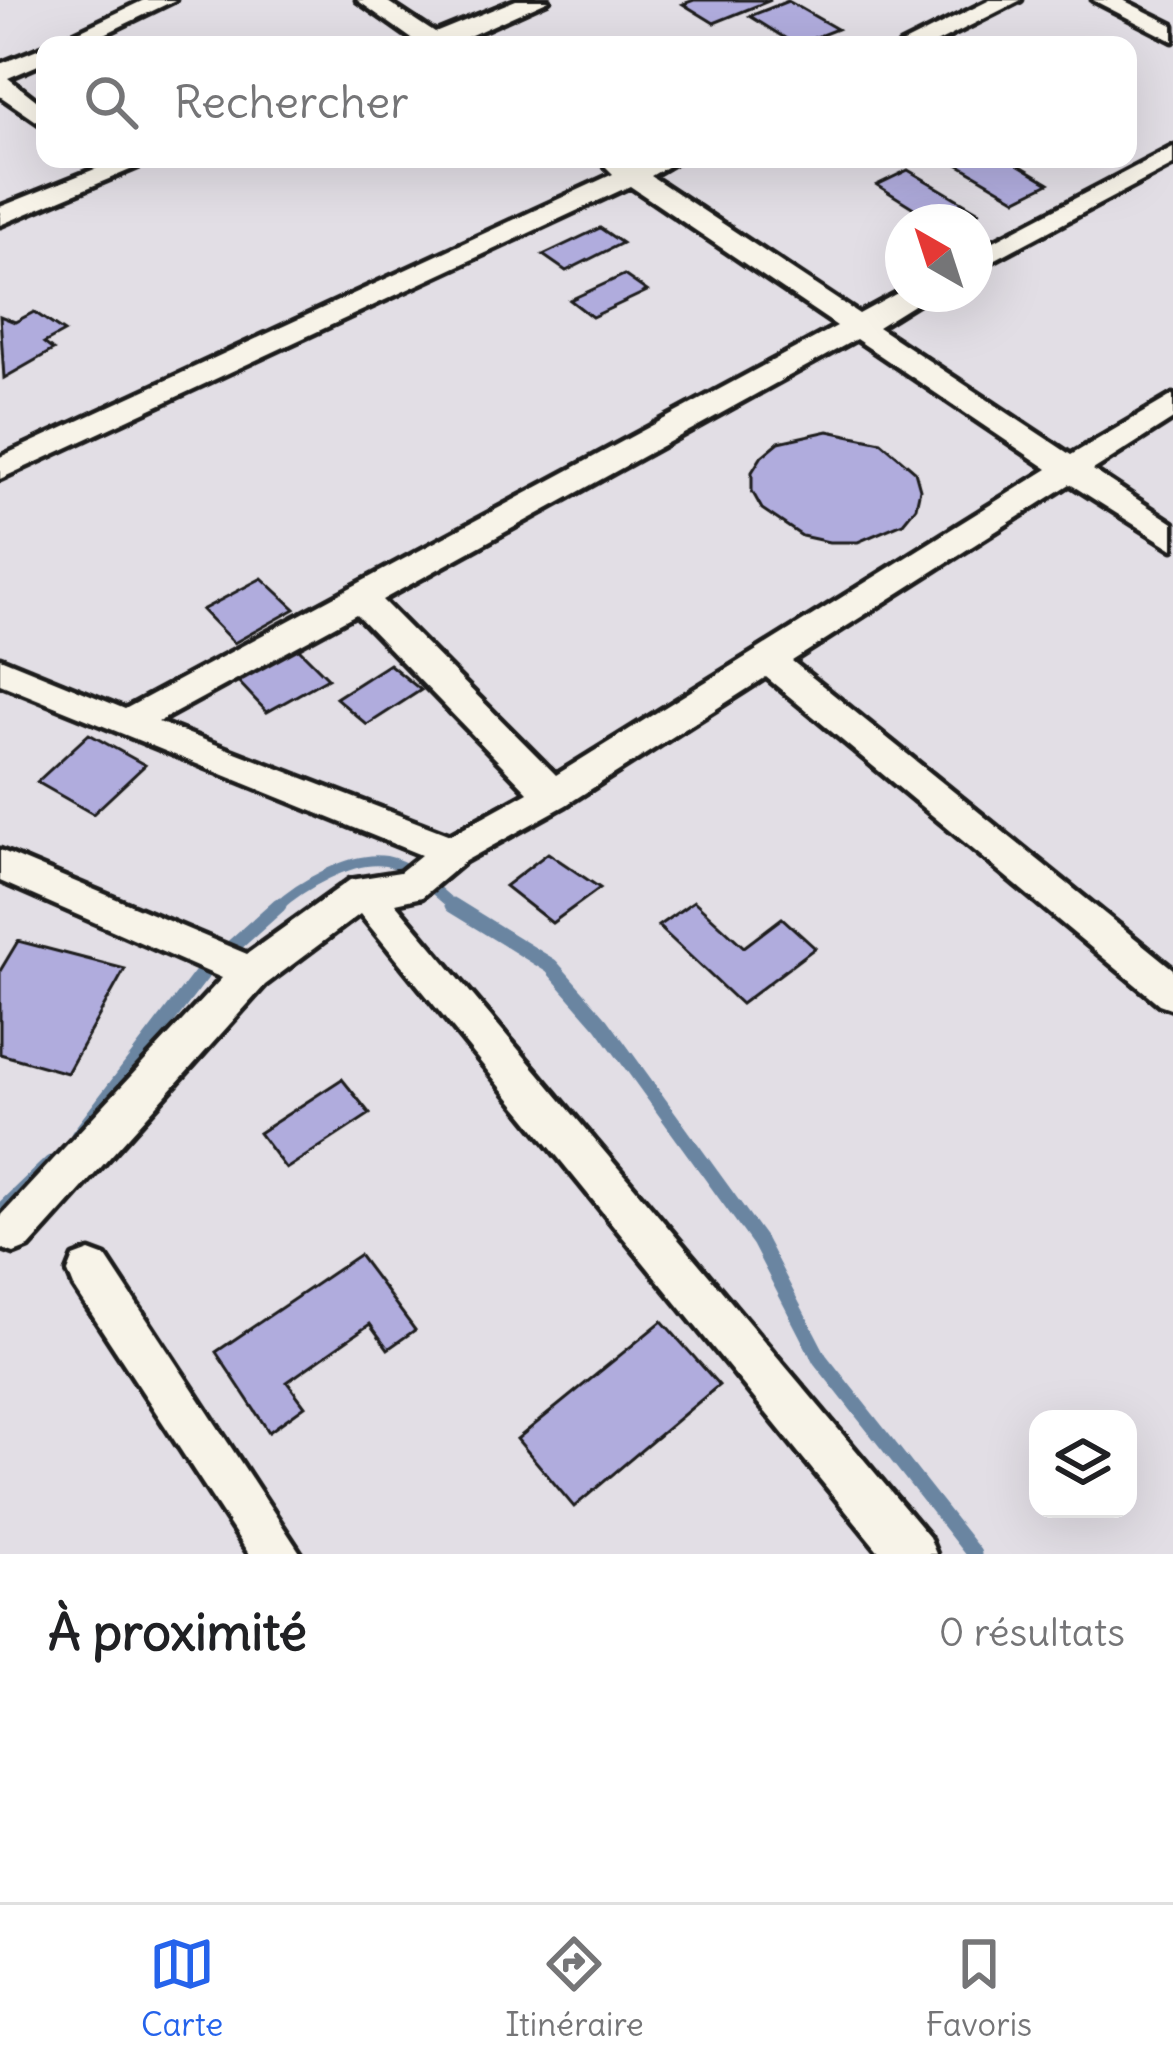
<!DOCTYPE html>
<html lang="fr">
<head>
<meta charset="utf-8">
<style>
  body { margin:0; font-family:Delius,sans-serif; background:#f6f6f6; color:#202124 }
  .controls { position:absolute; right:36px; bottom:36px; display:grid; overflow:hidden; border-radius:24px; box-shadow:0 12px 48px #0002 }
  .controls button { width:108px; height:108px; display:grid; place-items:center; padding:0; border:0; border-bottom:3px solid #e0e0e0; background:#fff; color:#202124; font:60px sans-serif }
  .compass { position:absolute; left:885px; top:204px; width:108px; height:108px; border-radius:50%; background:#fff; box-shadow:0 12px 48px #0002; rotate:321deg }
  .list { margin:0; padding:0; list-style:none }
  h2 { display:flex; justify-content:space-between; align-items:center; height:156px; margin:0; padding:0 48px; font-size:51px }
  h2 small { font-size:39px; font-weight:400; color:#757577 }
  .icon { flex:none; width:66px; height:66px; fill:none; stroke:currentColor; stroke-width:2; stroke-linecap:round; stroke-linejoin:round }
  .map { position:relative; flex:none; width:1173px; height:1554px; overflow:hidden }
  .search { position:absolute; background:#fff; box-shadow:0 12px 48px #0002; left:36px; right:36px; top:36px; height:132px; display:flex; align-items:center; gap:30px; box-sizing:border-box; padding:0 42px; border-radius:24px; color:#757577; font-size:45px }
  .sheet { height:348px; background:#fff }
  nav { display:flex; justify-content:space-around; align-items:center; box-sizing:border-box; height:168px; border-top:3px solid #e0e0e0; background:#fff; font-size:33px; color:#757577 }
  nav a { display:grid; justify-items:center; gap:6px }
  nav .on { color:#2563eb }
  .map>svg:first-child { display:block }
  .lines { fill:none; stroke-linecap:round; stroke-linejoin:round }
  .stream-far1 { stroke:#6a85a1; stroke-width:10 }
  .stream { stroke:#6a85a1; stroke-width:15 }
  .building { fill:#b0acdd; stroke:#1c1c1c; stroke-width:3 }
  .minor-casing { stroke:#1c1c1c; stroke-width:9 }
  .minor { fill:#f7f3e8; fill-rule:evenodd }
</style>
</head>
<body>
<div class="map">
<svg width="1173" height="1554" viewBox="0 0 1173 1554">
  <rect width="100%" height="100%" fill="#e2dee5"/>
  <filter id="ink" filterUnits="userSpaceOnUse"><feTurbulence type="fractalNoise" baseFrequency=".00833" numOctaves="2"/><feDisplacementMap in="SourceGraphic" scale="24" xChannelSelector="R" yChannelSelector="G"/><feConvolveMatrix kernelMatrix="1 2 1 2 8 2 1 2 1" color-interpolation-filters="sRGB"/></filter>
  <g filter="url(#ink)">
    <g class="lines">
      <path class="stream-far1" d="M276 908C300 886 352 855 386 861 413 866 436 892 456 908"/>
      <g class="stream">
        <path d="M452 905 551 966 602 1024 759 1241 820 1359 974 1554"/>
        <path d="M230 949 279 905"/>
        <path d="M78 1136 202 974"/>
        <path d="M0 1212 51 1163"/>
      </g>
    </g>
    <g class="building">
      <path d="M694 0H771L714 23 683 4Z"/>
      <path d="M788 1 837 29 796 45 750 16Z"/>
      <path d="M949 159H1009L1049 183 1017 199Z"/>
      <path d="M908 170 979 212 961 222H936L877 185Z"/>
      <path d="M600 228 622 243 566 271 543 255Z"/>
      <path d="M624 275 647 291 592 317 570 300Z"/>
      <path d="M34 312 64 332 44 343 53 350 4 378 0 316 15 322Z"/>
      <path d="M828 431 881 442 915 471 920 489 916 507 903 523 858 542H829L802 536 762 509 752 491V472L762 456 779 442Z"/>
      <path d="M262 578 295 609 234 643 202 610Z"/>
      <path d="M295 645 328 678 267 712 235 678Z"/>
      <path d="M389 664 421 690 367 725 336 698Z"/>
      <path d="M89 734 145 765 93 814 37 782Z"/>
      <path d="M548 853 600 888 552 923 505 886Z"/>
      <path d="M694 901 744 947 782 918 815 948 741 1004 658 926Z"/>
      <path d="M18 941 125 969 67 1073 0 1054V971Z"/>
      <path d="M342 1079 370 1114 286 1169 259 1133Z"/>
      <path d="M359 1255 415 1330 388 1349 370 1324 287 1382 305 1406 269 1432 216 1352Z"/>
      <path d="M662 1321 719 1385 574 1507 517 1439Z"/>
    </g>
    <g class="lines">
      <g class="minor-casing">
        <g id="minor">
          <path d="M144 0H175L82 45H50Z"/>
          <path d="M357 0H385L435 33 516 0H549L449 45H413L415 41Z"/>
          <path d="M990 0H1021L932 45H900Z"/>
          <path d="M1093 0H1123L1173 25V41Z"/>
          <path d="M45 46V62L8 78 45 107V127L0 96V64Z"/>
          <path d="M1173 147V165L975 270V251Z"/>
          <path d="M120 159H156L0 225V207Z"/>
          <path d="M615 159 634 165 646 159H680L651 176 859 314 903 290V294H931L878 327 1071 455 1173 395V419L1093 470 1173 523V549L1070 484 792 661 1173 969V1009L1159 1004 766 677 566 805 465 861 422 897 395 903 929 1537 936 1554H881L360 914 265 985 29 1247 14 1253 0 1248V1217L222 978 0 881V850L247 954 350 880 400 872 421 855 0 684V658L125 709 837 326 630 186 0 479V457L613 174 605 166ZM856 339 1048 469 556 775 382 600ZM356 614 528 792 450 835 158 722Z"/>
          <path d="M90 1251 106 1257 301 1554H249L74 1287 68 1272 74 1257Z"/>
        </g>
      </g>
      <use href="#minor" class="minor"/>
    </g>
  </g>
</svg>
<div class="controls">
<button><svg class="icon" aria-label="layers" viewBox="0 0 24 24"><path d="M12 4l9 5-9 5-9-5zM3 14l9 5 9-5"/></svg></button>
</div>
<svg class="compass" viewBox="-18 -18 36 36"><path d="M0-13l5 13h-10z" fill="#e53935"/><path d="M0 13l5-13h-10z" fill="#757577"/></svg>
<div class="search"><svg class="icon" aria-label="search" viewBox="0 0 24 24"><circle cx="10" cy="10" r="6"/><path d="M15 15l6 6"/></svg>Rechercher</div>
</div>
<section class="sheet">
<h2>À proximité<small>0 résultats</small></h2>
<ul class="list">
</ul>
</section>
<nav>
<a class="on"><svg class="icon" aria-label="map" viewBox="0 0 24 24"><path d="M3 6l6-2 6 2 6-2v14l-6 2-6-2-6 2zM9 4v14M15 6v14"/></svg>Carte</a>
<a><svg class="icon" aria-label="directions" viewBox="0 0 24 24"><path d="M12 3l9 9-9 9-9-9zM9 14v-3h6M13 9l2 2-2 2"/></svg>Itinéraire</a>
<a><svg class="icon" aria-label="saved" viewBox="0 0 24 24"><path d="M7 4h10v16l-5-4-5 4z"/></svg>Favoris</a>
</nav>
</body>
</html>
